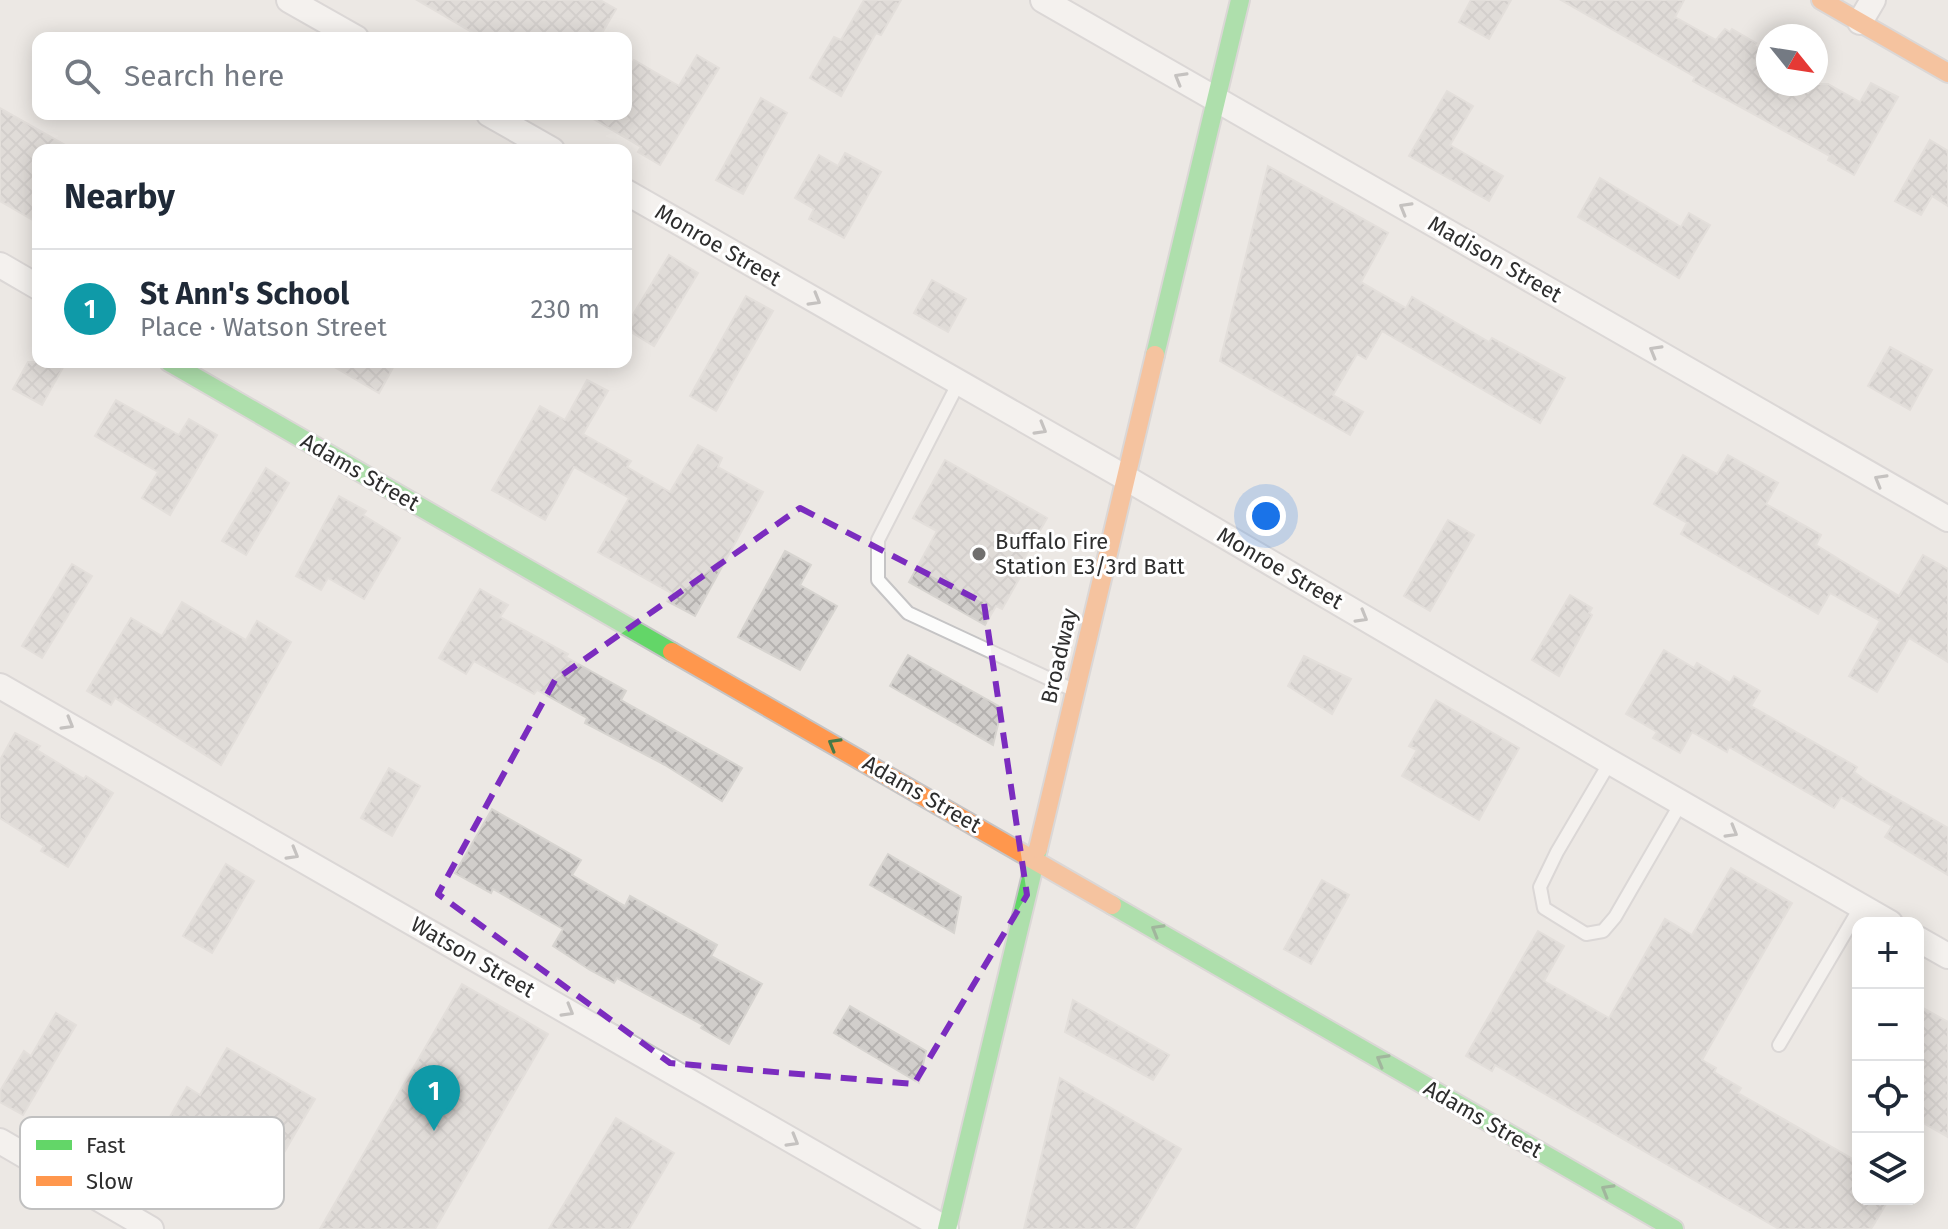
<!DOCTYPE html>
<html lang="en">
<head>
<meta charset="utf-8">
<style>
  body { margin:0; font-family:"Fira Sans",sans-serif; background:#f2f2f3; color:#1f2937 }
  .controls { position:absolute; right:24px; bottom:24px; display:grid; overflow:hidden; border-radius:16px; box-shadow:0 4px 20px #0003 }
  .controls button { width:72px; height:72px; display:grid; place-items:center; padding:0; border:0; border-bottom:2px solid #e0e1e3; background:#fff; color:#1f2937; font:40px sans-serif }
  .compass { position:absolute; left:1756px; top:24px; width:72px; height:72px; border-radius:50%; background:#fff; box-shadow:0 4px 20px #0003; rotate:120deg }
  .you { position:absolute; left:1266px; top:516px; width:28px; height:28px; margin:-20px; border:6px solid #fff; border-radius:50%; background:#1a73e8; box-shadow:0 0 0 12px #1a73e833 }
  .badge { display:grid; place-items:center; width:52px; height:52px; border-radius:50%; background:#706f6e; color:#fff; font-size:26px; font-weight:700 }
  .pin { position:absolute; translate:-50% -66px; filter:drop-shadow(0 2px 4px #0008) }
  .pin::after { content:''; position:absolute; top:42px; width:28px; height:24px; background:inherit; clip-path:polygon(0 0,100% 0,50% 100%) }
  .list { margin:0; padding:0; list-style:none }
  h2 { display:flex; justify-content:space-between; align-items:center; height:104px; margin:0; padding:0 32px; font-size:34px }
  h2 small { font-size:26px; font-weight:400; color:#747a83 }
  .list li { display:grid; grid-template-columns:52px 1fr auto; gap:24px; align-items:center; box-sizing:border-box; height:120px; padding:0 32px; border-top:2px solid #e0e1e3 }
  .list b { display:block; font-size:30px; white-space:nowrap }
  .list p { margin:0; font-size:26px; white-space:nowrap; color:#747a83 }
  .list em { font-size:26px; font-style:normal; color:#747a83 }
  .icon { flex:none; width:44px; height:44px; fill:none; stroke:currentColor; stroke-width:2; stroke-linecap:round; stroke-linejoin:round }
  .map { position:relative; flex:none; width:1948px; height:1229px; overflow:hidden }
  .search { position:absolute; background:#fff; box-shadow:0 4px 20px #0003; left:32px; top:32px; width:600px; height:88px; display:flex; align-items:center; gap:20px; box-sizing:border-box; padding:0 28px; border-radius:16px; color:#747a83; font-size:30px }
  .panel { position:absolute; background:#fff; box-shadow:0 4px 20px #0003; left:32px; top:144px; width:600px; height:224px; border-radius:16px }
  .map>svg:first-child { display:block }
  .building { fill:url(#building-cross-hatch); stroke:#d7d4d0; stroke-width:2 }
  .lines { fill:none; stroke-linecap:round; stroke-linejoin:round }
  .lane-casing { stroke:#c5c4c5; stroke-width:16 }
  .street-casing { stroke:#c5c4c5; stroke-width:28 }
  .fast-casing { stroke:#c5c4c5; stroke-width:22 }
  .slow-casing { stroke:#c5c4c5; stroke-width:22 }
  .lane { stroke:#fcfcfb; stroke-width:12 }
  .street { stroke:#fcfcfb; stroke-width:24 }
  .fast { stroke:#63d668; stroke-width:18 }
  .slow { stroke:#ff974d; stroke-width:18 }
  .oneway { stroke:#959594 }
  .oneway2 { stroke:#467a48 }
  .marked { fill:none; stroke:#7b2cbf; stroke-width:6; stroke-dasharray:16 10; stroke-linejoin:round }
  .poi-dot { fill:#706f6e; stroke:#fff; stroke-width:3 }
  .labels { text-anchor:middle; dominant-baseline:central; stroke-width:6; stroke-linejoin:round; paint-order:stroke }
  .street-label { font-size:22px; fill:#2e2e2e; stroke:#fff }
  .poi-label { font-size:22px; fill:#2e2e2e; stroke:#fff; text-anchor:start }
  .key { fill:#fff; stroke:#c0c0c0; stroke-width:2 }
  .key-label { font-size:22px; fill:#2e2e2e }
</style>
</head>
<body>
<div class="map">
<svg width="1948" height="1229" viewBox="0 0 1948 1229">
  <defs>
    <pattern id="building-cross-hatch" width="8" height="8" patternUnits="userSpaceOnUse" patternTransform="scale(2)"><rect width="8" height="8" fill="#d1cecb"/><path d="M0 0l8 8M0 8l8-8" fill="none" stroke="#b4b1af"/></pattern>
  </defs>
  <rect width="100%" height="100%" fill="#ece8e4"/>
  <g class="building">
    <path d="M417 0H600L616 9 599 38H482Z"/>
    <path d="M864 0H901L881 35 876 33 841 96 810 78 834 37 841 40Z"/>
    <path d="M1471 0H1511L1489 39 1459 22Z"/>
    <path d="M1561 0H1684L1675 17 1716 40 1725 29 1730 32 1732 29 1756 43 1754 46 1760 49 1754 63 1768 71V84H1828L1860 102 1871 83 1898 97 1854 175 1828 160 1830 156 1693 81 1695 77Z"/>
    <path d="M697 55 719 68 660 165 638 152 641 147 585 114H626V74L634 60 679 86Z"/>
    <path d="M1447 91 1473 106 1450 145 1503 176 1489 201 1409 156Z"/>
    <path d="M761 98 787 113 743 194 716 180Z"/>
    <path d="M0 108 74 150H38V223L0 201Z"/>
    <path d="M1930 140 1948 151V206L1932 196 1921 215 1895 201Z"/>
    <path d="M845 153 881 172 844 238 809 219 814 209 795 198 819 155 838 166Z"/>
    <path d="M1268 166 1388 233 1361 282 1406 308 1412 297 1489 342 1492 338 1565 378 1540 423 1382 331 1366 359 1357 354 1333 395 1363 412 1350 435 1220 361Z"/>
    <path d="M1600 178 1681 227 1689 213 1710 225 1679 278 1578 217Z"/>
    <path d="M669 255 698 273 654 346 626 329V326Z"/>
    <path d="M932 280 966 299 948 332 914 313Z"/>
    <path d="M746 296 773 311 716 411 690 396Z"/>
    <path d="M1890 347 1932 370 1910 410 1868 386Z"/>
    <path d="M28 362H66L42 405 13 389Z"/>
    <path d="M326 362H396L379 393Z"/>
    <path d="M587 380 608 391 583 434 631 461 627 467 670 492 698 445 722 458 718 467 763 492 695 616 667 601 671 593 598 552 629 498 574 467 545 520 492 490 540 406 565 420Z"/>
    <path d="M116 400 179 435 189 419 217 435 170 515 142 498 158 472 95 436Z"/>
    <path d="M1683 455 1717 474 1728 455 1778 483 1766 504 1821 535 1816 545 1899 596 1923 555 1948 569V662L1909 638 1877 692 1849 676 1880 621 1830 593 1818 614 1681 534 1687 523 1654 504Z"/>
    <path d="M945 460 1047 518 1018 569 1023 572 1002 609 996 606 985 625 909 582 937 531 913 518Z"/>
    <path d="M266 468 289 483 246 555 222 541Z"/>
    <path d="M339 496 366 511 363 515 400 538 364 599 328 578 321 590 296 576Z"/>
    <path d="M1448 520 1474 535 1430 611 1404 596Z"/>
    <path d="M785 551 811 565 800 585 837 606 800 670 738 637Z"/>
    <path d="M72 564 92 576 42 658 22 646Z"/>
    <path d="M480 589 508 605 500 617 568 654 566 657 626 691 621 700 742 768 722 801 665 765 585 723 587 718 537 690 534 694 474 661 466 674 439 658Z"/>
    <path d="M1570 595 1592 608 1589 613 1592 615 1559 676 1532 660Z"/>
    <path d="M182 602 246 640 257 621 291 642 221 765 115 698 111 705 87 691 131 618 162 636Z"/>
    <path d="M1664 650 1694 668 1697 663 1730 683 1734 676 1760 691 1751 706 1857 767 1854 772 1868 782 1948 828V875L1885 837 1892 826 1841 797 1834 808 1729 747 1727 752 1692 732 1680 753 1653 738 1657 732 1626 714Z"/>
    <path d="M908 655 1002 708 993 745 890 686Z"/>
    <path d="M1304 656 1351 679 1332 714 1288 686Z"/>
    <path d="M1436 700 1519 748 1479 820 1402 776 1417 750 1409 746Z"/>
    <path d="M15 733 40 746 37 750 84 779 86 776 113 793 68 867 41 851 44 846 0 818V760Z"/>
    <path d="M389 768 420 786 392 836 361 818Z"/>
    <path d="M492 809 581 860 572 875 625 906 630 896 717 945 711 956 762 984 729 1044 701 1028 703 1025 617 978 614 983 590 970 553 946 563 929 493 889 491 893 455 873Z"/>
    <path d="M888 854 961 897 954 933 870 885Z"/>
    <path d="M226 864 254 881 212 953 183 936Z"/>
    <path d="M1731 868 1792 903 1702 1060 1716 1068 1714 1072 1741 1088 1738 1093 1858 1162V1199H1889L1871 1229H1779L1495 1065 1492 1071 1466 1056 1538 931 1564 946 1544 981 1609 1018 1665 919 1692 935Z"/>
    <path d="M1322 880 1349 895 1311 964 1284 949Z"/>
    <path d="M462 984 548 1034 435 1229H320Z"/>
    <path d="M1073 1000 1169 1055 1153 1080 1065 1032Z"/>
    <path d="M1918 1005 1948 1022V1137L1918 1120Z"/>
    <path d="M850 1006 926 1051 919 1083 834 1033Z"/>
    <path d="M56 1013 76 1025 23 1115 0 1102V1091L24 1051 31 1056Z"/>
    <path d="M227 1048 315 1099 275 1168 239 1146 214 1189 150 1152 187 1087 200 1095Z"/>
    <path d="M1060 1078 1181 1149 1134 1229H1024Z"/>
    <path d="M616 1118 674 1153 629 1229H549Z"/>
  </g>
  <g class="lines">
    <g class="lane-casing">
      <g id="lane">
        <path d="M959 382 878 540V580L908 613 1069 688"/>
        <path d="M1610 762 1557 852 1540 887 1544 908 1586 934 1603 931 1615 917 1681 803"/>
        <path d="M1779 1045 1861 906"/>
      </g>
    </g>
    <g class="street-casing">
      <g id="street">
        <path d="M289 0 356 38"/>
        <path d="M1043 0 1948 519"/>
        <path d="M1860 22 1873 0"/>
        <path d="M489 114 552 150"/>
        <path d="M626 192 1126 478 1610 762 1890 923"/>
        <path d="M0 265 38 287"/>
        <path d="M0 686 946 1229"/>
        <path d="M1918 939 1948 956"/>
        <path d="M0 1141 151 1229"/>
      </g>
    </g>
    <g class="fast-casing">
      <g id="fast">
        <path d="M1155 355 1240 0"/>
        <path d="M169 362 672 652"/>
        <path d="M1112 905 1674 1229"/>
        <path d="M947 1229 1038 849"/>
      </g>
    </g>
    <g class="slow-casing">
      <g id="slow">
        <path d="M1821 0 1948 73"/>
        <path d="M672 652 1112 905"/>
        <path d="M1038 849 1155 355"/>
      </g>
    </g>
    <use href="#lane" class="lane"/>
    <use href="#street" class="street"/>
    <use href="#fast" class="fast"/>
    <use href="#slow" class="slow"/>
  </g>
  <defs><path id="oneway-chevron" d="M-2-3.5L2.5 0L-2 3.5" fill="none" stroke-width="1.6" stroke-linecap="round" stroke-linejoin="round" transform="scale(2)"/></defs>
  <g class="oneway">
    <use href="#oneway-chevron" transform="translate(1180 78) rotate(-150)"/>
    <use href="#oneway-chevron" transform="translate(1405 208) rotate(-150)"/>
    <use href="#oneway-chevron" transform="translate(815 300) rotate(30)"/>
    <use href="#oneway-chevron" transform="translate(1655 351) rotate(-150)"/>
    <use href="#oneway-chevron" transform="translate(1041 429) rotate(30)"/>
    <use href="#oneway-chevron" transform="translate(1880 480) rotate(-150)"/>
    <use href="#oneway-chevron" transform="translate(1362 617) rotate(30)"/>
    <use href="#oneway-chevron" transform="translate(68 724) rotate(30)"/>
    <use href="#oneway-chevron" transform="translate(1732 832) rotate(30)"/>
    <use href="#oneway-chevron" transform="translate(293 854) rotate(30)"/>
    <use href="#oneway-chevron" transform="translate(568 1011) rotate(30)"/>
    <use href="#oneway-chevron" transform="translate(793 1141) rotate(30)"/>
  </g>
  <g class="oneway2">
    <use href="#oneway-chevron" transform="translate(834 744) rotate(-150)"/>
    <use href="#oneway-chevron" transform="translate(1157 930) rotate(-150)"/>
    <use href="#oneway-chevron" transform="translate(1382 1060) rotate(-150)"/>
    <use href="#oneway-chevron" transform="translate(1607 1190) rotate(-150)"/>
  </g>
  <path d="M0 0H1948V1229H0ZM800 508 984 603 1027 895 914 1084 670 1063 438 894 555 680Z" fill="#ece8e4" fill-opacity=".55" fill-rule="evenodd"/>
  <path class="marked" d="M800 508 984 603 1027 895 914 1084 670 1063 438 894 555 680Z"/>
  <circle class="poi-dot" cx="979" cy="554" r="8"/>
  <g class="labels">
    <g class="street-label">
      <text transform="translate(718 245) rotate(30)">Monroe Street</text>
      <text transform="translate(1495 259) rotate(30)">Madison Street</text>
      <text transform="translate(360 472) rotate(30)">Adams Street</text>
      <text transform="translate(1280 568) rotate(30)">Monroe Street</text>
      <text transform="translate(1059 656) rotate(-77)">Broadway</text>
      <text transform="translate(922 794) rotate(30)">Adams Street</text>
      <text transform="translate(473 957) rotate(30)">Watson Street</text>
      <text transform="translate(1483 1119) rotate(30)">Adams Street</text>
    </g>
    <g class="poi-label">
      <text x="995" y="541">Buffalo Fire<tspan x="995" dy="25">Station E3/3rd Batt</tspan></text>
    </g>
  </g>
  <rect x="20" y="1117" width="264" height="92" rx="12" class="key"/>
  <rect x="36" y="1140" width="36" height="10" fill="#63d668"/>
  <rect x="36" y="1176" width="36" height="10" fill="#ff974d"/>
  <g class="key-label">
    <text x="86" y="1153">Fast</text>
    <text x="86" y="1189">Slow</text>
  </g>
</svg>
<div class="controls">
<button>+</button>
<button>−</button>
<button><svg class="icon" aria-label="locate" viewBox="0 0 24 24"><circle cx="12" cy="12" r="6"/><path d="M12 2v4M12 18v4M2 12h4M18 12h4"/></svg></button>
<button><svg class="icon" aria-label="layers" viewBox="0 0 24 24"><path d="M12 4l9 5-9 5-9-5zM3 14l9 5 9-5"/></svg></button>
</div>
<svg class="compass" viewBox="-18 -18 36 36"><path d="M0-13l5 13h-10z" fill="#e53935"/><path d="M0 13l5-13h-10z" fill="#747a83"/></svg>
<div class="you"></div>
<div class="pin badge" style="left:434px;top:1131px;background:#0f9aa8">1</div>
<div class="search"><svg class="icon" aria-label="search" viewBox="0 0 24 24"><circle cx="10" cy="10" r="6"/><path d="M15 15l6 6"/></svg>Search here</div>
<section class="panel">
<h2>Nearby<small></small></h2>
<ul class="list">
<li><span class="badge" style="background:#0f9aa8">1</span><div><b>St Ann's School</b><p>Place · Watson Street</p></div><em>230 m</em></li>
</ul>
</section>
</div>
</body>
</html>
